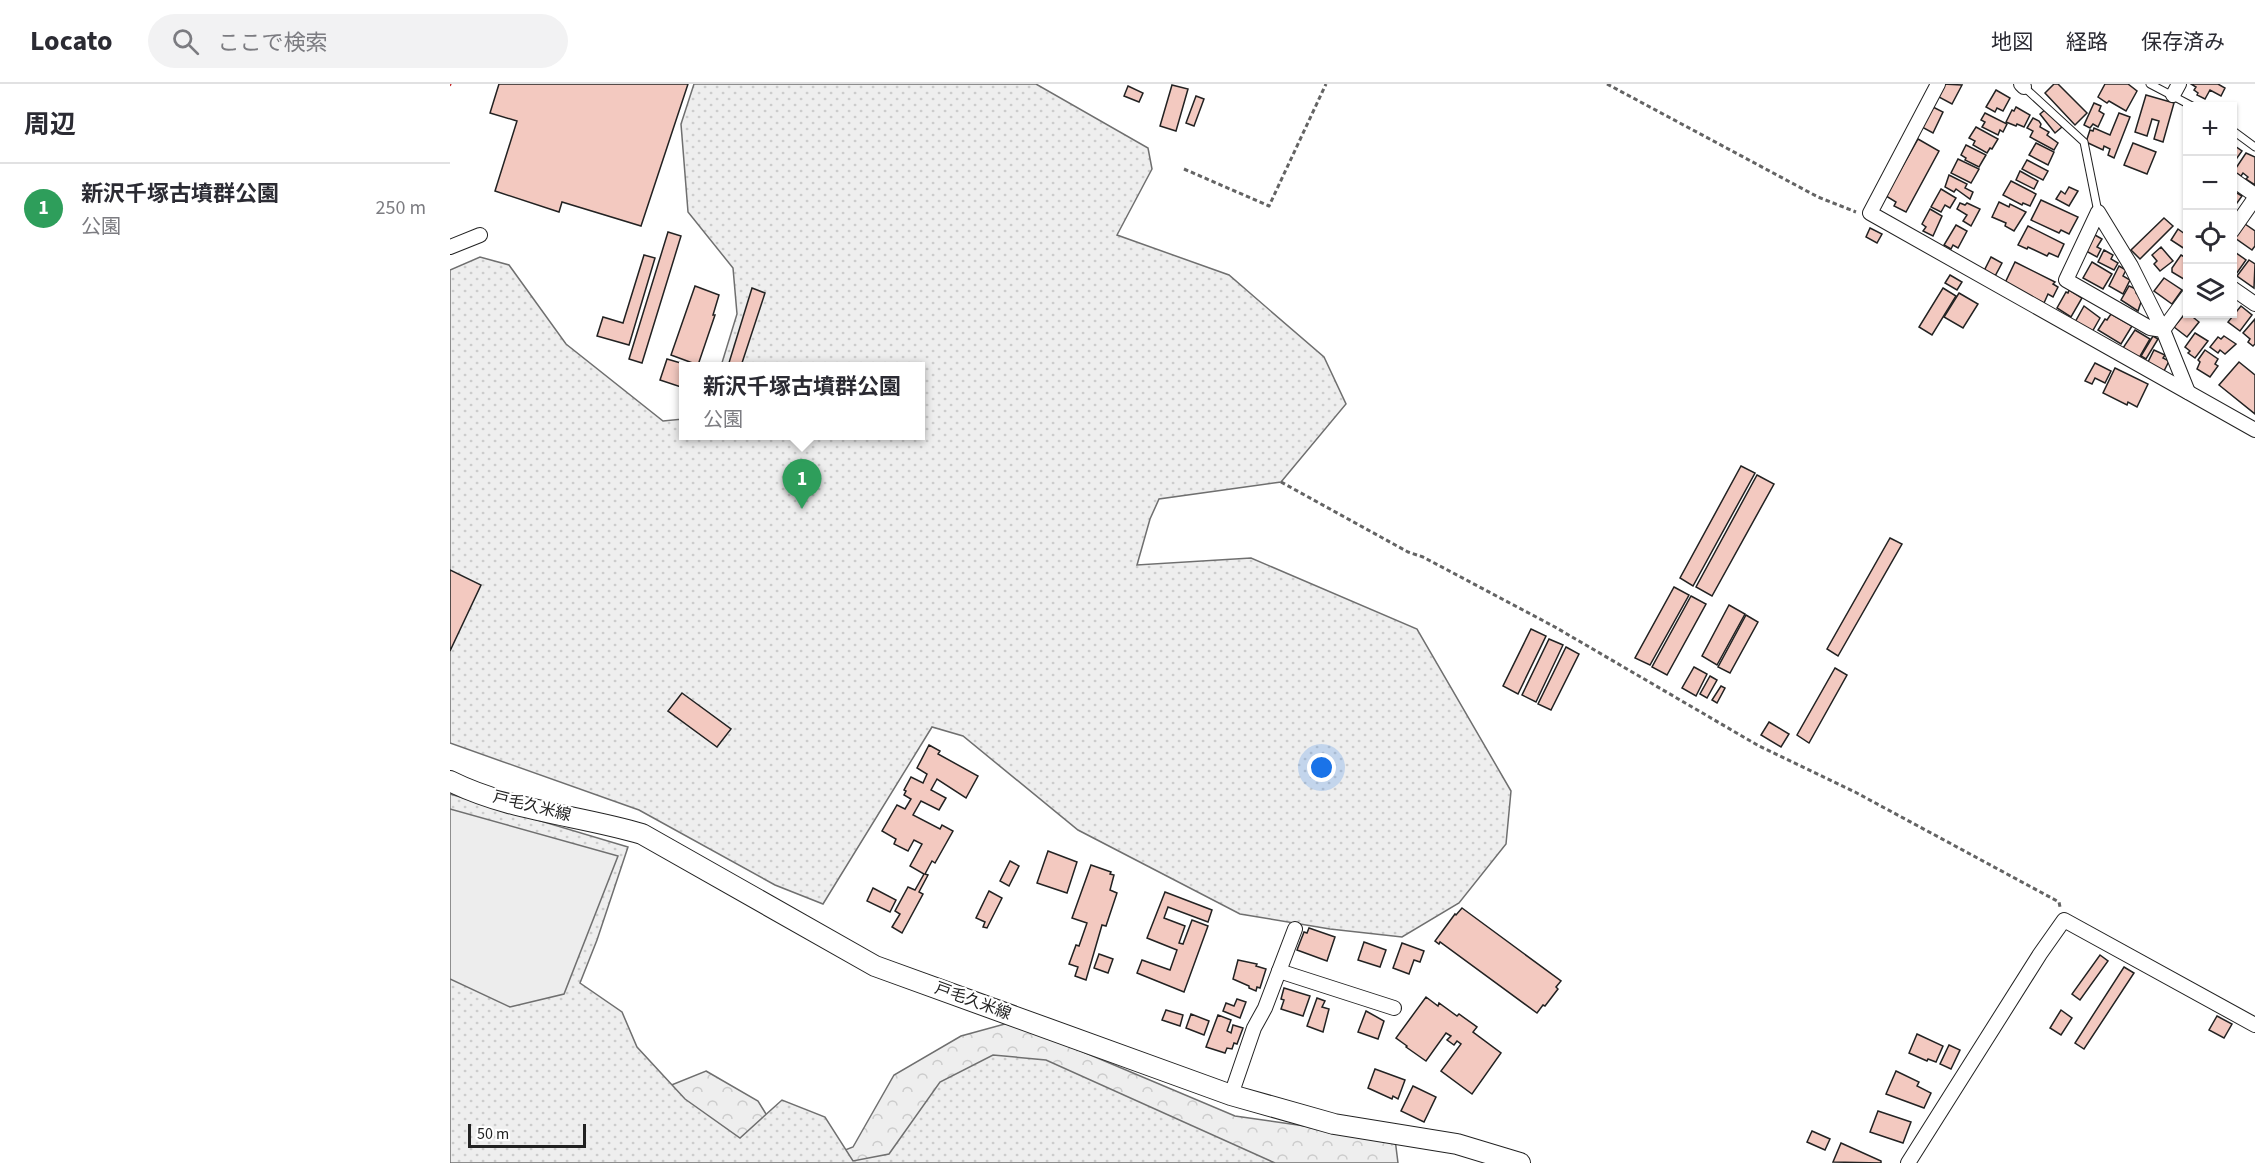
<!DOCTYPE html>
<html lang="ja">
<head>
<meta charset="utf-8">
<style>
  body { margin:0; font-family:"Source Sans 3","Noto Sans JP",sans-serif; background:#f2f2f3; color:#2b2b33 }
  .controls { position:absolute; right:18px; top:18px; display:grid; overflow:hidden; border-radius:0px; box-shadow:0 2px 4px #0004 }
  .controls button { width:54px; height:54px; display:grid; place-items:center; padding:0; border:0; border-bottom:2px solid #e1e1e2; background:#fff; color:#2b2b33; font:30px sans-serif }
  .scale { position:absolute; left:18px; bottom:15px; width:118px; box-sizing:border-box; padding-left:6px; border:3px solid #222; border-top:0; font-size:16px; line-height:21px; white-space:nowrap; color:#222; -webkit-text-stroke:4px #fff; paint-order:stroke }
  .you { position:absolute; left:872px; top:684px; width:21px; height:21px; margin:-15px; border:4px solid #fff; border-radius:50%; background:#1a73e8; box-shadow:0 0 0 9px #1a73e833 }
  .badge { display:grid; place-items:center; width:39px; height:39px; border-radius:50%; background:#c62828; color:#fff; font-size:20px; font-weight:700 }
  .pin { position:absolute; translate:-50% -50px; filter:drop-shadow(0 2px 3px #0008) }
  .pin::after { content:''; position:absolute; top:32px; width:21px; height:18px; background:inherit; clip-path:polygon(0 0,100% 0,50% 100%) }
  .popup { position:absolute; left:229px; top:278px; width:246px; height:78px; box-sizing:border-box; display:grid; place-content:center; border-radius:0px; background:#fff; filter:drop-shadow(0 2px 4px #0005); font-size:20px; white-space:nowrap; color:#7c7c81 }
  .popup b { font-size:22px; color:#2b2b33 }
  .popup::after { content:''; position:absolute; left:50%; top:100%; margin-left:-12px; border:12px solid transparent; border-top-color:#fff }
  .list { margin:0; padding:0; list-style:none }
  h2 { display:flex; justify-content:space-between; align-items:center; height:78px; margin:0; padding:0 24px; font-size:26px }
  h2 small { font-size:20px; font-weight:400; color:#7c7c81 }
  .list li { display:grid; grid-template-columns:39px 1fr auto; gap:18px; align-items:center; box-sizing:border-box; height:90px; padding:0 24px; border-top:2px solid #e1e1e2 }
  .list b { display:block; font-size:22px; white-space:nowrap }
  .list p { margin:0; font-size:20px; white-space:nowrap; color:#7c7c81 }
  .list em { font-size:20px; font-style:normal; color:#7c7c81 }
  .icon { flex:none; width:33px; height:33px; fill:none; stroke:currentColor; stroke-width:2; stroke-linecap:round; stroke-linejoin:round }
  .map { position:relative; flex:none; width:1805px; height:1079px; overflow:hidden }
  header { display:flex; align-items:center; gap:36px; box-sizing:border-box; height:84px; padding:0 30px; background:#fff; border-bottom:2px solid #e1e1e2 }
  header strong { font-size:28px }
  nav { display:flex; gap:33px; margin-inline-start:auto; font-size:21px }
  .search { width:420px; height:54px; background:#f2f2f3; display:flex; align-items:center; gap:15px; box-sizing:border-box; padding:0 21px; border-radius:33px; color:#7c7c81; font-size:22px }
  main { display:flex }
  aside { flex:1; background:#fff }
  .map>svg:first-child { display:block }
  .forest { fill:url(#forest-crowns); stroke:#6f6f6f; stroke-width:1.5 }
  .park { fill:url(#park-dots); stroke:#6f6f6f; stroke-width:1.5 }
  .parking { fill:#ededed; stroke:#6f6f6f; stroke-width:1.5 }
  .building { fill:#f3c9c0; stroke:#222; stroke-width:1.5 }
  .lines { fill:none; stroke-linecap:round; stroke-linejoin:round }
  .lane-casing { stroke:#222; stroke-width:9 }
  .street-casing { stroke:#222; stroke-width:16 }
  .secondary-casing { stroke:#222; stroke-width:22 }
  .path { stroke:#646464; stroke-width:3; stroke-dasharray:4.5 3; stroke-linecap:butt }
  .lane { stroke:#fff; stroke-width:7 }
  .street { stroke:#fff; stroke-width:14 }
  .secondary { stroke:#fff; stroke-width:20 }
  .power { stroke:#c62828; stroke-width:1.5; stroke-dasharray:21 4.5 3 4.5; stroke-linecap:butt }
  .labels { text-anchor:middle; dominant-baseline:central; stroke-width:4.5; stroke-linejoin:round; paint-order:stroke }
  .street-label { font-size:16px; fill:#222; stroke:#fff }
</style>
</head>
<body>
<header>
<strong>Locato</strong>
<div class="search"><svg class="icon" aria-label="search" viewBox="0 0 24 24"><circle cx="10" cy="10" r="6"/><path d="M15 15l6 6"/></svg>ここで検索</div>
<nav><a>地図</a><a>経路</a><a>保存済み</a></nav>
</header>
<main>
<aside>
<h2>周辺<small></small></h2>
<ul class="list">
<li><span class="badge" style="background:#2e9e5b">1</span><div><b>新沢千塚古墳群公園</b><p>公園</p></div><em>250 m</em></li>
</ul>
</aside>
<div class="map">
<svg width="1805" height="1079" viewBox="0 0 1805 1079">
  <defs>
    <pattern id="forest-crowns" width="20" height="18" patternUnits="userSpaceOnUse" patternTransform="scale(1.5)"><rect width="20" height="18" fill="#eee"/><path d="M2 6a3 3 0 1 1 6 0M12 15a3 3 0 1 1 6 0" fill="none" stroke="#ccc"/></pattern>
    <pattern id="park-dots" width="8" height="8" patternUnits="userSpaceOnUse" patternTransform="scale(1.5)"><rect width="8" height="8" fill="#eee"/><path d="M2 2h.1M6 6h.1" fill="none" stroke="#ccc" stroke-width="1.8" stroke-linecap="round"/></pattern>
  </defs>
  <rect width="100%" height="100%" fill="#fff"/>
  <g class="forest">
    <path d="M562 938 785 1032 945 1055 948 1079H362L403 1063 444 991 511 952Z"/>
    <path d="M256 987 308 1017 346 1079H118L177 1019Z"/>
  </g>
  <g class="park">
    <path d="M244 0H586L698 64 702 85 667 151 779 191 874 273 896 320 831 398 709 415 700 435 687 481 801 474 967 545 1061 707 1056 760 1009 819 952 853 880 845 790 830 628 746 513 652 482 643 373 820 325 801 189 726 0 659V186L30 173 59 181 116 260 213 337 233 335 234 352H470V282H271L287 230 283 184 238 128 231 40Z"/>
    <path d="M0 710 178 763 147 856 130 899 172 928 187 963 235 1015 290 1054 332 1016 375 1033 403 1077 439 1070 490 998 543 971 596 976 825 1079H0Z"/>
  </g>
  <path class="parking" d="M0 725 168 772 114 910 60 923 0 895Z"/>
  <g class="building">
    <path d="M49 0H238L191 142 112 118 109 128 45 107 67 37 40 29Z"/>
    <path d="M1493 0 1512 1 1502 20 1487 12Z"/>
    <path d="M1604 0H1608L1637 29 1625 41 1595 9Z"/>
    <path d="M1655 0H1678L1687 7 1676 27 1659 17 1657 19 1648 13Z"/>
    <path d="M1741 0H1768L1775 4 1771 12 1760 6 1755 15 1747 11 1748 9 1744 6 1746 3Z"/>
    <path d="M722 1 738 5 726 47 710 42Z"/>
    <path d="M678 2 693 9 689 18 674 12Z"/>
    <path d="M1546 6 1560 14 1553 27 1547 24 1545 28 1536 23Z"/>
    <path d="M1696 11 1724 19 1713 58 1704 55 1709 37 1702 35 1697 52 1685 48Z"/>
    <path d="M746 12 754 15 744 42 736 39Z"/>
    <path d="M1644 19 1651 22 1649 27 1654 30 1648 43 1643 40 1640 44 1634 41Z"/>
    <path d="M1481 22 1493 28 1483 49 1470 42Z"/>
    <path d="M1566 23 1580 31 1574 43 1567 40 1566 42 1556 38 1562 26 1564 27Z"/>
    <path d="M1596 25 1612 43 1605 49 1590 30Z"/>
    <path d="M1535 29 1557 40 1553 48 1550 46 1548 51 1532 43 1535 38 1531 36Z"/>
    <path d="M1669 29 1680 33 1664 74 1658 71 1660 65 1654 62 1653 66 1636 58 1640 46 1643 47 1644 44 1660 51Z"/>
    <path d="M1583 34 1589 37 1591 40 1590 43 1599 48 1597 51 1608 59 1604 66 1580 53 1583 47 1577 44Z"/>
    <path d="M1526 43 1548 55 1542 65 1540 64 1537 69 1523 61 1525 57 1519 54Z"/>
    <path d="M1468 55 1489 67 1456 128 1444 122 1446 118 1436 112Z"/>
    <path d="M1586 59 1604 68 1598 81 1579 71Z"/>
    <path d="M1683 59 1706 68 1697 90 1674 81Z"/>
    <path d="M1782 60 1792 67 1782 81Z"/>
    <path d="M1516 61 1536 71 1529 83 1515 76 1516 74 1511 71Z"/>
    <path d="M1796 69 1805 73V101L1796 95 1798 93 1793 89 1791 92 1784 87Z"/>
    <path d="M1508 75 1529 85 1521 99 1501 89Z"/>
    <path d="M1577 76 1598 87 1593 96 1572 85Z"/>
    <path d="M1570 87 1588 97 1584 105 1566 96Z"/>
    <path d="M1499 91 1517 100 1515 104 1523 108 1520 115 1506 105 1504 108 1495 103Z"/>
    <path d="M1561 97 1586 110 1580 122 1573 119 1572 121 1553 111Z"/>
    <path d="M1619 103 1628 107 1619 122 1606 115 1611 107 1615 110Z"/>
    <path d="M1491 105 1506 114 1500 124 1495 121 1491 128 1481 123Z"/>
    <path d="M1782 106 1792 112 1782 126Z"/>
    <path d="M1591 116 1628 133 1619 150 1611 146 1609 149 1581 136Z"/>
    <path d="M1549 118 1559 123 1560 120 1576 128 1564 147 1555 142 1556 139 1542 133Z"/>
    <path d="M1510 119 1515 121 1517 119 1530 125 1521 142 1513 137 1517 131 1507 125Z"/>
    <path d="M1480 125 1492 132 1483 152 1473 147 1476 143 1472 140Z"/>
    <path d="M1714 134 1723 142 1690 175 1681 166Z"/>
    <path d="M1795 140 1805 147V162L1802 166 1785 154Z"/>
    <path d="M1506 141 1517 147 1508 164 1503 161 1501 165 1494 161Z"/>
    <path d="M1578 142 1614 160 1608 173 1599 169 1597 172 1578 163 1577 165 1568 161Z"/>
    <path d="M1420 144 1432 150 1427 159 1416 153Z"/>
    <path d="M1728 145 1735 150 1738 147V167L1721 156Z"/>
    <path d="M218 148 231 152 192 279 179 275Z"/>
    <path d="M1645 151 1652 155 1647 163 1651 165 1647 173 1636 167Z"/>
    <path d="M1711 163 1723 177 1710 187 1704 180 1707 177 1702 171Z"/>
    <path d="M1654 166 1663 171 1661 175 1668 179 1664 186 1648 178Z"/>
    <path d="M1782 166 1796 176 1784 193 1782 192Z"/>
    <path d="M194 171 205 174 179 261 147 252 153 233 173 239Z"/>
    <path d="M1731 171 1738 175 1737 197 1722 188V184Z"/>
    <path d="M1541 173 1552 179 1544 194 1533 189Z"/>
    <path d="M1799 176 1805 180 1804 204 1787 192Z"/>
    <path d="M1565 178 1605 198 1603 200 1608 203 1603 213 1598 210 1594 219 1555 199Z"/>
    <path d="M1642 178 1662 190 1653 205 1633 194Z"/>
    <path d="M1669 182 1676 186 1673 192 1680 196 1673 210 1659 202Z"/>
    <path d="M1500 191 1512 198 1507 206 1495 199Z"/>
    <path d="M1714 194 1732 206 1722 220 1704 207Z"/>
    <path d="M245 202 269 211 263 231H265L248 281 221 271Z"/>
    <path d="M1679 202 1688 206 1686 209 1692 215 1688 227 1671 216Z"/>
    <path d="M302 204 315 209 291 282H278Z"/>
    <path d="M1493 204 1506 212 1482 251 1469 243Z"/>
    <path d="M1619 206 1632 214 1621 233 1607 224 1616 208 1618 209Z"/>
    <path d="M1509 209 1528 220 1513 244 1494 233Z"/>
    <path d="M1634 222 1650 234 1642 248 1624 240Z"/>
    <path d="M1791 222 1802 231 1790 247 1778 238Z"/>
    <path d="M1661 230 1682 242 1671 260 1648 246 1655 235 1657 236Z"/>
    <path d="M1739 230 1749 238 1737 253 1724 243 1734 231 1736 232Z"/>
    <path d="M1805 235V260L1803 262 1798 258 1800 255 1793 249Z"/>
    <path d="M1685 246 1700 255 1689 274 1673 264Z"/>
    <path d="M1745 249 1758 257 1745 274 1738 269 1740 267 1735 263Z"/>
    <path d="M1703 252 1708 255 1696 275 1691 272Z"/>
    <path d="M1774 252 1786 260 1775 270 1770 266 1768 269 1760 263 1768 253 1771 255Z"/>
    <path d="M1704 266 1715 271 1713 274 1719 277 1713 289 1697 280Z"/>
    <path d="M1755 266 1768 275 1765 280 1768 282 1760 293 1747 285 1750 278 1748 276Z"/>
    <path d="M217 275 241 282H234V304L210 296Z"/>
    <path d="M1789 278 1805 291V330L1769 301Z"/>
    <path d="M1645 279 1661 287 1655 299 1645 294 1642 300 1635 297Z"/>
    <path d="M1665 284 1698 300 1687 323 1678 318 1677 321 1653 309Z"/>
    <path d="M1291 382 1305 389 1243 502 1230 494Z"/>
    <path d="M1307 391 1324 400 1262 512 1246 503Z"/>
    <path d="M1440 454 1452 460 1388 572 1377 565Z"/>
    <path d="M0 486 31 501 0 567Z"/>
    <path d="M1224 503 1239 511 1200 581 1185 574Z"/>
    <path d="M1241 512 1256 520 1217 591 1202 583Z"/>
    <path d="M1279 521 1295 530 1267 581 1252 572Z"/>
    <path d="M1296 531 1308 538 1280 589 1268 583Z"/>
    <path d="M1081 545 1096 552 1068 610 1053 602Z"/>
    <path d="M1099 555 1113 561 1086 618 1072 611Z"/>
    <path d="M1116 563 1129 570 1101 626 1088 620Z"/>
    <path d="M1244 583 1257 590 1246 612 1232 604Z"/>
    <path d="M1385 584 1397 591 1359 659 1347 651Z"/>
    <path d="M1260 592 1267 596 1257 614 1250 610Z"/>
    <path d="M1271 602 1275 604 1267 619 1262 616Z"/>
    <path d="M232 609 281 645 267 663 218 627Z"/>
    <path d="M1319 638 1339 650 1331 663 1311 651Z"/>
    <path d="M479 661 490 667 488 670 528 692 516 714 487 695 481 706 496 714 489 726 471 717 463 731 490 745 492 741 503 747 485 779 482 777 475 790 478 791 469 808 473 810 452 849 442 843 450 830 445 827 458 803 465 806 474 790 460 782 472 760 464 756 458 767 444 760 446 755 432 747 447 721 455 725 461 715 454 711 456 707 454 706 461 693 473 699 477 690 467 684Z"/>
    <path d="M598 767 627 778 617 809 587 799Z"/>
    <path d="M560 777 569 782 559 802 550 797Z"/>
    <path d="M641 781 661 788 660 790 664 791 660 806 667 809 656 842 652 841 636 896 625 892 628 883 619 880 626 861 629 862 637 839 622 834Z"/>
    <path d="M423 804 446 816 440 828 417 817Z"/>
    <path d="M539 807 552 814 537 844 533 843 535 838 526 834Z"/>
    <path d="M715 808 762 826 758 838 718 823 714 834 735 842 729 859 733 860 742 836 758 842 734 908 687 889 692 876 720 886 727 866 697 854Z"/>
    <path d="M1012 824 1111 897 1106 903 1108 905 1095 922 1093 921 1087 929 990 858 989 860 985 857 1005 830 1006 831Z"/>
    <path d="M859 844 885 853 877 877 847 866 854 848 857 849Z"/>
    <path d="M914 858 936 866 930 883 908 876Z"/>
    <path d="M952 859 974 867 970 878 964 876 959 890 943 884Z"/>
    <path d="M649 870 663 875 658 889 644 884Z"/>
    <path d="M1650 871 1658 877 1630 916 1622 910Z"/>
    <path d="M788 876 807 880 806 882 816 885 810 904 807 903 806 907 799 904V902L783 895Z"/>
    <path d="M1674 883 1684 889 1634 965 1625 959Z"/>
    <path d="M834 904 860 912 853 932 831 925 834 916 831 915Z"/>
    <path d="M976 913 988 922 989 919 1007 932 1009 930 1027 943 1023 948 1051 969 1022 1010 991 987 1011 960 1007 957 1004 961 997 956 1001 952 996 949 976 977 956 963 957 962 946 954Z"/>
    <path d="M867 914 875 917 872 923 879 925 873 948 857 942Z"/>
    <path d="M787 915 796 918 790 934 773 927 776 919 784 922Z"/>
    <path d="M716 926 733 931 730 942 712 936Z"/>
    <path d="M1611 926 1622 934 1611 951 1600 944Z"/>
    <path d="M916 927 934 937 928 955 908 948Z"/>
    <path d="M741 930 759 937 754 951 736 944Z"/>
    <path d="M768 931 781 936 777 947 781 949 783 941 793 944 787 960 784 959 782 965 777 964 775 969 756 963Z"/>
    <path d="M1767 932 1782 940 1774 954 1759 946Z"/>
    <path d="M1467 950 1493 962 1486 978 1478 975 1477 977 1459 969Z"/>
    <path d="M1499 961 1510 966 1501 985 1490 980Z"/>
    <path d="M925 985 955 996 948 1015 943 1012 942 1015 918 1004Z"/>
    <path d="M1446 987 1469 998 1467 1002 1481 1009 1474 1024 1436 1010Z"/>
    <path d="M963 1002 986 1013 974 1038 951 1027Z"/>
    <path d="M1428 1027 1461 1038 1453 1059 1420 1048Z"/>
    <path d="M1362 1047 1380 1055 1375 1066 1357 1058Z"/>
    <path d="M1391 1059 1431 1077V1079L1383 1078Z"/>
  </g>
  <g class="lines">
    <g class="lane-casing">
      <g id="lane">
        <path d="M1700 0 1742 22"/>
        <path d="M1574 3 1634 58 1648 128"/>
        <path d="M1782 46 1805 63"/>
      </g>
    </g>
    <g class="street-casing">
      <g id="street">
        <path d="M1488 0 1420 129 1805 346"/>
        <path d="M1571 0 1574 3"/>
        <path d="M1723 11 1729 0"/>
        <path d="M1782 95 1805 111"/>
        <path d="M1782 147 1805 114"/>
        <path d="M0 163 30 151"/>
        <path d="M1782 204 1805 220"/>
        <path d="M1738 212 1713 246 1700 244 1616 196 1648 128 1681 182 1713 246 1738 308"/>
        <path d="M829 887 944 924"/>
        <path d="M781 1011 804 944 815 924 845 845"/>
        <path d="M1458 1079 1590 870 1614 836 1805 941"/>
      </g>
    </g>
    <g class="secondary-casing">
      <path id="secondary" d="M0 697C60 727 128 731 192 750L425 882 781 1011 884 1040 1007 1060 1070 1079"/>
    </g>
    <g class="path">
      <path d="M1157 0 1368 113 1406 128"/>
      <path d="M734 85 819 122 876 0"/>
      <path d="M831 398 958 468 973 473 1105 543 1309 662 1405 708 1609 818 1610 823"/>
    </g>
    <use href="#lane" class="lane"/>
    <use href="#street" class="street"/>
    <use href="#secondary" class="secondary"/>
    <path class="power" d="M0 2 1 0"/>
  </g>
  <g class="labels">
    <g class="street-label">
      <text transform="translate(82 722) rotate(14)">戸毛久米線</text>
      <text transform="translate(523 917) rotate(20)">戸毛久米線</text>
    </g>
  </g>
</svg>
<div class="controls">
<button>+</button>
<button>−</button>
<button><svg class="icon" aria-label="locate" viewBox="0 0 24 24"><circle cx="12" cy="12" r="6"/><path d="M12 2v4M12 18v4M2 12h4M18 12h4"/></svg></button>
<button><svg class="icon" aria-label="layers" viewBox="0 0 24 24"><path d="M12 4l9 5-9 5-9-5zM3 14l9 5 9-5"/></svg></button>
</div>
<div class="scale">50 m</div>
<div class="you"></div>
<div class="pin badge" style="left:352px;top:425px;background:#2e9e5b">1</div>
<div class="popup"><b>新沢千塚古墳群公園</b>公園</div>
</div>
</main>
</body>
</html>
